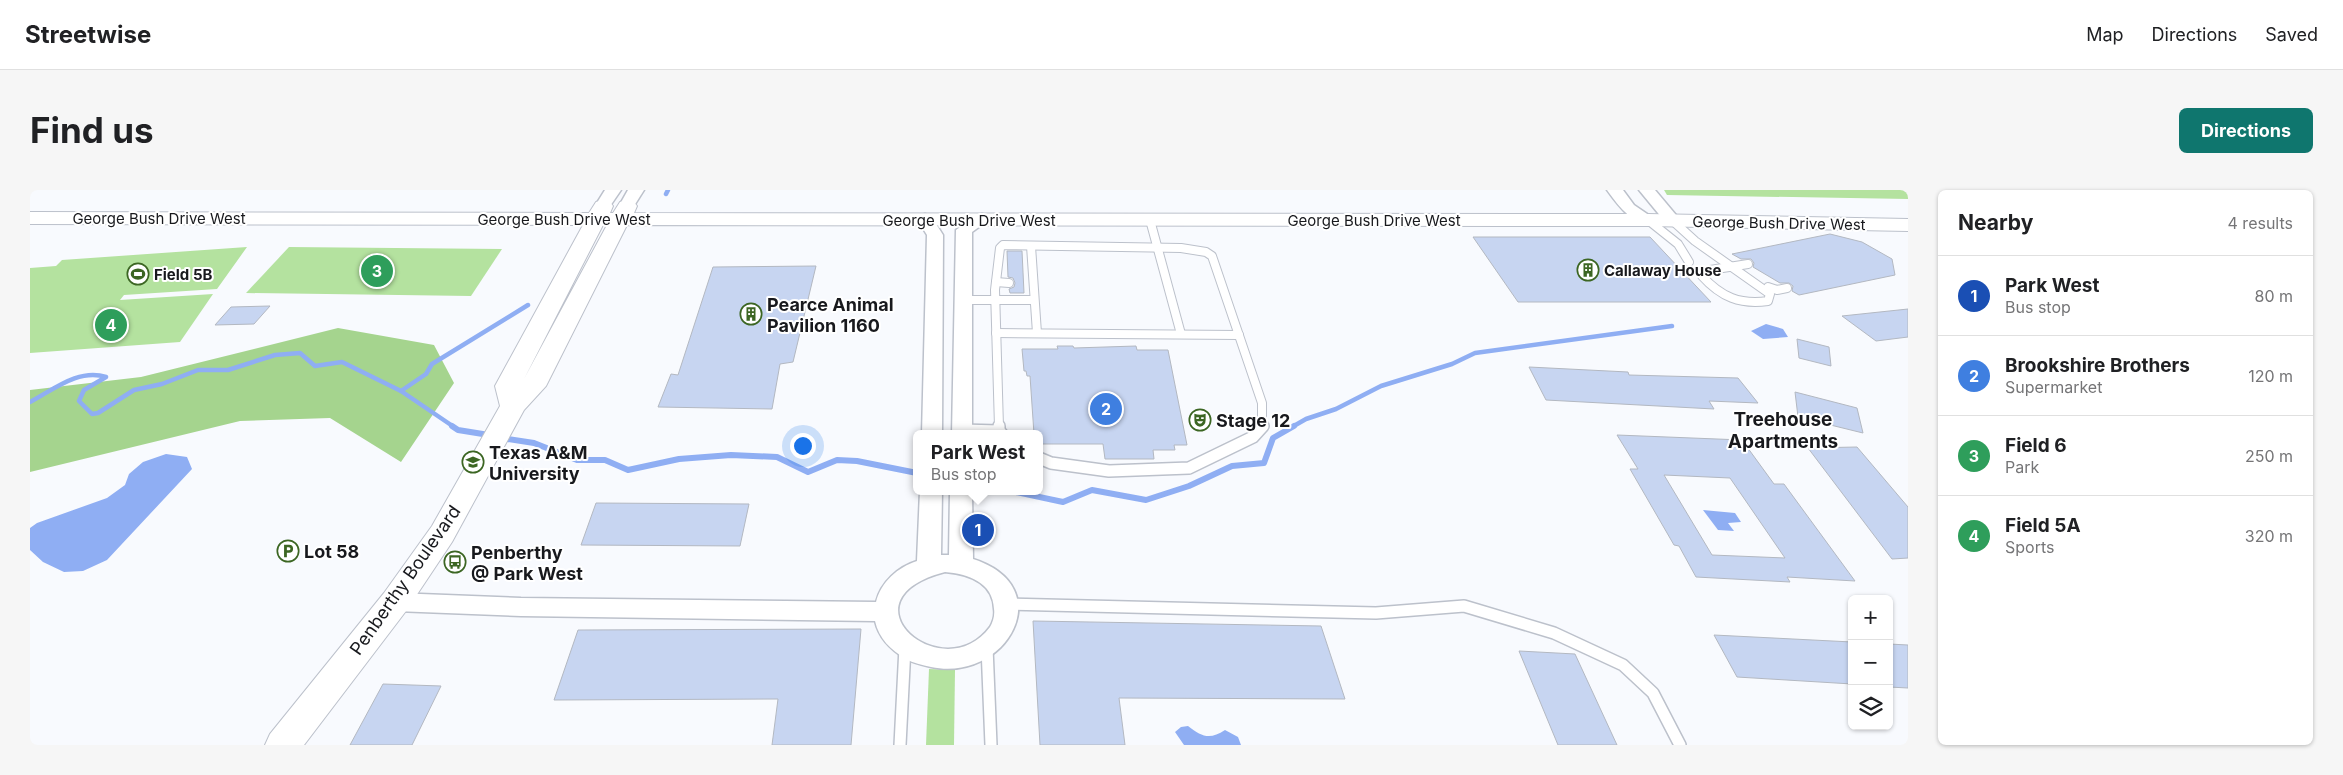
<!DOCTYPE html>
<html lang="en">
<head>
<meta charset="utf-8">
<style>
  body { margin:0; font-family:Inter,sans-serif; background:#f6f6f6; color:#202124 }
  .controls { position:absolute; right:15px; bottom:15px; display:grid; overflow:hidden; border-radius:8px; box-shadow:0 1px 4px #0004 }
  .controls button { width:45px; height:45px; display:grid; place-items:center; padding:0; border:0; border-bottom:1px solid #e0e0e0; background:#fff; color:#202124; font:25px sans-serif }
  .you { position:absolute; left:772px; top:255px; width:18px; height:18px; margin:-12px; border:4px solid #fff; border-radius:50%; background:#1a73e8; box-shadow:0 0 0 8px #1a73e833 }
  .badge { display:grid; place-items:center; width:32px; height:32px; border-radius:50%; background:#0f766e; color:#fff; font-size:16px; font-weight:700 }
  .pin { position:absolute; translate:-50% -50%; border:2px solid #fff; box-shadow:0 1px 5px #0006 }
  .popup { position:absolute; left:883px; top:240px; width:130px; height:65px; box-sizing:border-box; display:grid; place-content:center; border-radius:8px; background:#fff; filter:drop-shadow(0 1px 4px #0005); font-size:16px; white-space:nowrap; color:#757577 }
  .popup b { font-size:19px; color:#202124 }
  .popup::after { content:''; position:absolute; left:50%; top:100%; margin-left:-10px; border:10px solid transparent; border-top-color:#fff }
  .list { margin:0; padding:0; list-style:none }
  h2 { display:flex; justify-content:space-between; align-items:center; height:65px; margin:0; padding:0 20px; font-size:21px }
  h2 small { font-size:16px; font-weight:400; color:#757577 }
  .list li { display:grid; grid-template-columns:32px 1fr auto; gap:15px; align-items:center; box-sizing:border-box; height:80px; padding:0 20px; border-top:1px solid #e0e0e0 }
  .list b { display:block; font-size:19px; white-space:nowrap }
  .list p { margin:0; font-size:16px; white-space:nowrap; color:#757577 }
  .list em { font-size:16px; font-style:normal; color:#757577 }
  .icon { flex:none; width:28px; height:28px; fill:none; stroke:currentColor; stroke-width:2; stroke-linecap:round; stroke-linejoin:round }
  .map { position:relative; flex:none; width:1878px; height:555px; overflow:hidden; border-radius:8px }
  header { display:flex; align-items:center; gap:30px; box-sizing:border-box; height:70px; padding:0 25px; background:#fff; border-bottom:1px solid #e0e0e0 }
  header strong { font-size:24px }
  nav { display:flex; gap:28px; margin-inline-start:auto; font-size:18px }
  .intro { display:flex; align-items:center; justify-content:space-between; box-sizing:border-box; height:120px; padding:0 30px }
  h1 { margin:0; font-size:35px }
  .button { padding:12px 22px; border-radius:8px; background:#0f766e; color:#fff; font-size:18px; font-weight:700 }
  main { display:flex; gap:30px; padding:0 30px }
  aside { flex:1; background:#fff; border-radius:8px; box-shadow:0 1px 4px #0004 }
  .map>svg:first-child { display:block }
  .green { fill:#b4e29f }
  .forest { fill:#a5d48e }
  .water { fill:#8faef3 }
  .lines { fill:none; stroke-linecap:round; stroke-linejoin:round }
  .stream-far1 { stroke:#8faef3; stroke-width:4.5 }
  .stream { stroke:#8faef3; stroke-width:6 }
  .building { fill:#c7d5f1; stroke:#b3b8c1; fill-rule:evenodd }
  .lane-far1-casing { stroke:#bcc1cb; stroke-width:10 }
  .lane-casing { stroke:#bcc1cb; stroke-width:14 }
  .street-casing { stroke:#bcc1cb; stroke-width:3 }
  .secondary-casing { stroke:#bcc1cb; stroke-width:2 }
  .lane-far1 { stroke:#fff; stroke-width:8 }
  .lane { stroke:#fff; stroke-width:11 }
  .street { fill:#fff; fill-rule:evenodd }
  .secondary { fill:#fff; fill-rule:evenodd }
  .labels { text-anchor:middle; dominant-baseline:central; stroke-width:4; stroke-linejoin:round; paint-order:stroke }
  .far-street-label { font-size:15px; fill:#18191d; stroke:#fff }
  .far-poi-label { font-size:15px; font-weight:bold; fill:#18191d; stroke:#fff; text-anchor:start }
  .poi-label { font-size:18px; font-weight:bold; fill:#18191d; stroke:#fff; text-anchor:start }
  .street-label { font-size:18px; fill:#18191d; stroke:#fff }
  .neighbourhood-label { font-size:19px; font-weight:bold; fill:#18191d; stroke:#fff }
</style>
</head>
<body>
<header>
<strong>Streetwise</strong>
<nav><a>Map</a><a>Directions</a><a>Saved</a></nav>
</header>
<div class="intro"><h1>Find us</h1><a class="button">Directions</a></div>
<main>
<div class="map">
<svg width="1878" height="555" viewBox="0 0 1878 555">
  <rect width="100%" height="100%" fill="#f8fafe"/>
  <g class="green">
    <path d="M1634 0H1878V9L1637 5Z"/>
    <path d="M217 57 187 99 94 105 90 110 183 104 150 152 0 163V78L26 76 32 70Z"/>
    <path d="M259 57 472 59 441 106 216 103Z"/>
    <path d="M899 479 925 480 924 555H896Z"/>
  </g>
  <path class="forest" d="M308 138 404 155 424 193 371 272 300 228 210 231 0 282V200L111 187Z"/>
  <g class="water">
    <path d="M1736 134 1753 139 1758 147 1733 149 1721 141Z"/>
    <path d="M136 264 157 267 162 279 77 370 53 381 34 382 13 372 0 360V338L7 333 77 308 95 295 99 284 113 272Z"/>
    <path d="M1673 320 1705 323 1711 332 1698 333 1704 341 1688 340Z"/>
    <path d="M1158 536C1172 547 1180 550 1195 540L1208 547 1211 555H1154L1145 542 1151 537Z"/>
  </g>
  <g class="lines">
    <g class="stream-far1">
      <path d="M636 4 638 0"/>
      <path d="M371 201 396 184 402 174 498 115"/>
      <path d="M0 212C23 200 49 178 76 187L54 200 49 211 62 224 68 223 104 200 132 194 168 180H198L245 165 270 163 285 176 312 172 371 201 424 237"/>
      <path d="M1262 237 1276 229 1306 219 1351 196 1422 174 1445 163 1642 136"/>
    </g>
    <g class="stream">
      <path d="M422 236 428 240 459 245"/>
      <path d="M471 248 504 253 547 270H575L598 280 649 269 701 265 747 267 778 282 807 270 827 271 887 283"/>
      <path d="M981 301 1033 312 1062 300 1116 310 1159 296 1202 276 1234 273 1243 248 1264 236"/>
    </g>
  </g>
  <g class="building">
    <path d="M1800 44 1832 52 1862 69 1865 85 1769 105 1762 101 1763 96 1759 93H1750L1723 77 1724 73 1721 69H1711L1702 64Z"/>
    <path d="M1443 47H1620L1681 112H1488Z"/>
    <path d="M977 61H992L994 103H980L979 99 984 97 985 93 983 88 978 87Z"/>
    <path d="M786 76 763 172 750 174 742 219 628 217 641 184 648 185 683 77Z"/>
    <path d="M240 116 224 134 185 135 201 117Z"/>
    <path d="M1878 119V147L1846 151 1812 126Z"/>
    <path d="M1767 149 1799 157 1801 176 1769 168Z"/>
    <path d="M1027 156H1043L1044 158 1106 156 1107 160H1138L1157 255H1144L1145 260H1123L1124 269H1075L1073 254H1009V244H1004L1000 186H997L996 181H994L992 159H1028Z"/>
    <path d="M1499 177 1598 182 1599 185 1708 188 1728 213 1679 211 1684 219 1516 210Z"/>
    <path d="M1765 202 1827 218 1833 243 1768 227Z"/>
    <path d="M1587 245 1712 250 1744 294H1754L1825 391 1757 387 1760 392 1666 387 1649 356 1644 355 1600 279H1608ZM1634 285 1700 288 1755 368 1682 365Z"/>
    <path d="M1827 257 1878 317V368L1862 369 1778 258Z"/>
    <path d="M566 313 719 314 710 356 551 355Z"/>
    <path d="M1003 431 1291 436 1315 509 1089 508 1095 555H1010Z"/>
    <path d="M831 439 821 555H742L748 509 524 510 548 440Z"/>
    <path d="M1684 445 1822 452V494L1707 487Z"/>
    <path d="M1859 454 1878 455V498L1859 497Z"/>
    <path d="M1489 461 1545 464 1587 555H1528Z"/>
    <path d="M353 494 411 496 382 555H320Z"/>
  </g>
  <g class="lines">
    <g class="lane-far1-casing">
      <g id="lane-far1">
        <path d="M1120 30 1151 144"/>
        <path d="M1618 30 1648 54 1659 72"/>
        <path d="M1643 31 1665 51 1740 104 1738 111C1710 115 1691 107 1672 86"/>
        <path d="M1001 56 1007 143"/>
        <path d="M1680 80 1718 74"/>
        <path d="M966 92 979 93"/>
        <path d="M1738 97 1747 100 1757 98"/>
        <path d="M933 110H1004"/>
        <path d="M966 143 1209 145"/>
        <path d="M969 237 965 100 970 58 973 55 1151 58 1176 62 1182 66 1232 213V237"/>
      </g>
    </g>
    <g class="lane-casing">
      <g id="lane">
        <path d="M969 236V241"/>
        <path d="M932 240 969 241 972 244"/>
        <path d="M1009 268 1021 273 1079 281 1159 278 1223 247 1233 236"/>
        <path d="M977 414 1346 423 1434 416 1524 443 1593 475 1623 503 1650 555"/>
        <path d="M957 457 961 555"/>
        <path d="M870 555 875 457"/>
      </g>
    </g>
    <g class="street-casing">
      <g id="street">
        <path d="M575 0H591L578 19H568L565 16Z"/>
        <path d="M598 0H614L602 19H592L589 16Z"/>
        <path d="M1577 0H1593L1604 15 1626 30 1624 33C1604 38 1587 14 1577 0Z"/>
        <path d="M1609 0H1625L1651 31 1649 34H1637Z"/>
        <path d="M895 24 901 26 913 45 912 244H892L897 45 887 29 889 26Z"/>
        <path d="M952 24 958 26 960 29 942 42V244H922L926 40 946 26Z"/>
        <path d="M890 301H912L911 365H919L920 301H942L943 369C1031 397 976 493 901 477 892 475 883 473 876 469 861 460 849 449 845 431L491 426 365 421 356 419 353 412 356 405 365 403 491 408 846 412C851 392 868 377 887 371ZM915 382C938 384 963 392 964 419 965 425 963 432 960 437 913 500 807 410 915 382Z"/>
      </g>
    </g>
    <g class="secondary-casing">
      <path id="secondary" d="M573 10 580 12 583 16 580 23H583L590 12 597 10 604 12 607 16 604 23 1618 24 1878 29V41L1618 36 597 35 516 196 494 220 422 352 376 421 274 555H235L240 544 354 403 402 336 470 216 465 196 553 35 0 34V22L559 23 566 12ZM573 35H577L494 189Z"/>
    </g>
    <use href="#lane-far1" class="lane-far1"/>
    <use href="#lane" class="lane"/>
    <use href="#street" class="street"/>
    <use href="#secondary" class="secondary"/>
  </g>
  <defs>
    <g id="building-ring" transform="scale(1.125)"><circle r="9.5" fill="#fff" stroke="#3c6623" stroke-width="1.5"/><path d="M-4-6H4V6H1V3H-1V6H-4ZM-2.5-4.3h1.7v1.8h-1.7ZM.8-4.3h1.7v1.8H.8ZM-2.5-1h1.7V.8h-1.7ZM.8-1h1.7V.8H.8Z" fill="#3c6623"/></g>
    <g id="stadium-ring" transform="scale(1.125)"><circle r="9.5" fill="#fff" stroke="#3c6623" stroke-width="1.5"/><path d="M0-5a6.5 5 0 1 0 0 10a6.5 5 0 1 0 0-10ZM-3.5-1.8h7v3.6h-7Z" fill="#3c6623"/></g>
    <g id="theatre-ring" transform="scale(1.125)"><circle r="9.5" fill="#fff" stroke="#3c6623" stroke-width="1.5"/><path d="M-5-5.5Q0-4 5-5.5V0Q5 5 0 6Q-5 5-5 0ZM-3.3-2.5H-1v1.5H-3.3ZM1-2.5H3.3v1.5H1ZM-2.8 1Q0 5.5 2.8 1Z" fill="#3c6623"/></g>
    <g id="university-ring" transform="scale(1.125)"><circle r="9.5" fill="#fff" stroke="#3c6623" stroke-width="1.5"/><path d="M0-5L7-2L0 1L-7-2ZM-4 1L0 2.5L4 1V4Q0 6-4 4Z" fill="#3c6623"/></g>
    <g id="parking-ring" transform="scale(1.125)"><circle r="9.5" fill="#fff" stroke="#3c6623" stroke-width="1.5"/><path d="M-3.5-5.5H1a3.5 3.5 0 0 1 0 7H-1V5.5H-3.5ZM-1-3.4V-.6H.8a1.4 1.4 0 0 0 0-2.8Z" fill="#3c6623"/></g>
    <g id="bus-ring" transform="scale(1.125)"><circle r="9.5" fill="#fff" stroke="#3c6623" stroke-width="1.5"/><path d="M-5-6H5V4H4V6H2V4H-2V6H-4V4H-5ZM-3.5-4V0h7V-4ZM-3.5 1.2v1.5H-2V1.2ZM2 1.2v1.5H3.5V1.2Z" fill="#3c6623"/></g>
  </defs>
  <g fill-rule="evenodd">
    <use href="#building-ring" x="1558" y="80"/>
    <use href="#stadium-ring" x="108" y="84"/>
    <use href="#building-ring" x="721" y="124"/>
    <use href="#theatre-ring" x="1170" y="230"/>
    <use href="#university-ring" x="443" y="272"/>
    <use href="#parking-ring" x="258" y="361"/>
    <use href="#bus-ring" x="425" y="372"/>
  </g>
  <g class="labels">
    <g class="far-street-label">
      <text x="129" y="28">George Bush Drive West</text>
      <text x="534" y="29">George Bush Drive West</text>
      <text x="939" y="30">George Bush Drive West</text>
      <text x="1344" y="30">George Bush Drive West</text>
      <text transform="translate(1749 33) rotate(1)">George Bush Drive West</text>
    </g>
    <g class="far-poi-label">
      <text x="1574" y="80">Callaway House</text>
      <text x="124" y="84">Field 5B</text>
    </g>
    <g class="poi-label">
      <text x="737" y="114">Pearce Animal<tspan x="737" dy="21">Pavilion 1160</tspan></text>
      <text x="1186" y="230">Stage 12</text>
      <text x="459" y="262">Texas A&amp;M<tspan x="459" dy="21">University</tspan></text>
      <text x="274" y="361">Lot 58</text>
      <text x="441" y="362">Penberthy<tspan x="441" dy="21">@ Park West</tspan></text>
    </g>
    <g class="street-label">
      <text transform="translate(375 390) rotate(-55)">Penberthy Boulevard</text>
    </g>
    <g class="neighbourhood-label">
      <text x="1753" y="229">Treehouse<tspan x="1753" dy="22">Apartments</tspan></text>
    </g>
  </g>
</svg>
<div class="controls">
<button>+</button>
<button>−</button>
<button><svg class="icon" aria-label="layers" viewBox="0 0 24 24"><path d="M12 4l9 5-9 5-9-5zM3 14l9 5 9-5"/></svg></button>
</div>
<div class="you"></div>
<div class="pin badge" style="left:948px;top:340px;background:#1a4fb4">1</div>
<div class="popup"><b>Park West</b>Bus stop</div>
<div class="pin badge" style="left:1076px;top:219px;background:#3f7fe0">2</div>
<div class="pin badge" style="left:347px;top:81px;background:#2e9e5b">3</div>
<div class="pin badge" style="left:81px;top:135px;background:#2e9e5b">4</div>
</div>
<aside>
<h2>Nearby<small>4 results</small></h2>
<ul class="list">
<li><span class="badge" style="background:#1a4fb4">1</span><div><b>Park West</b><p>Bus stop</p></div><em>80 m</em></li>
<li><span class="badge" style="background:#3f7fe0">2</span><div><b>Brookshire Brothers</b><p>Supermarket</p></div><em>120 m</em></li>
<li><span class="badge" style="background:#2e9e5b">3</span><div><b>Field 6</b><p>Park</p></div><em>250 m</em></li>
<li><span class="badge" style="background:#2e9e5b">4</span><div><b>Field 5A</b><p>Sports</p></div><em>320 m</em></li>
</ul>
</aside>
</main>
</body>
</html>
